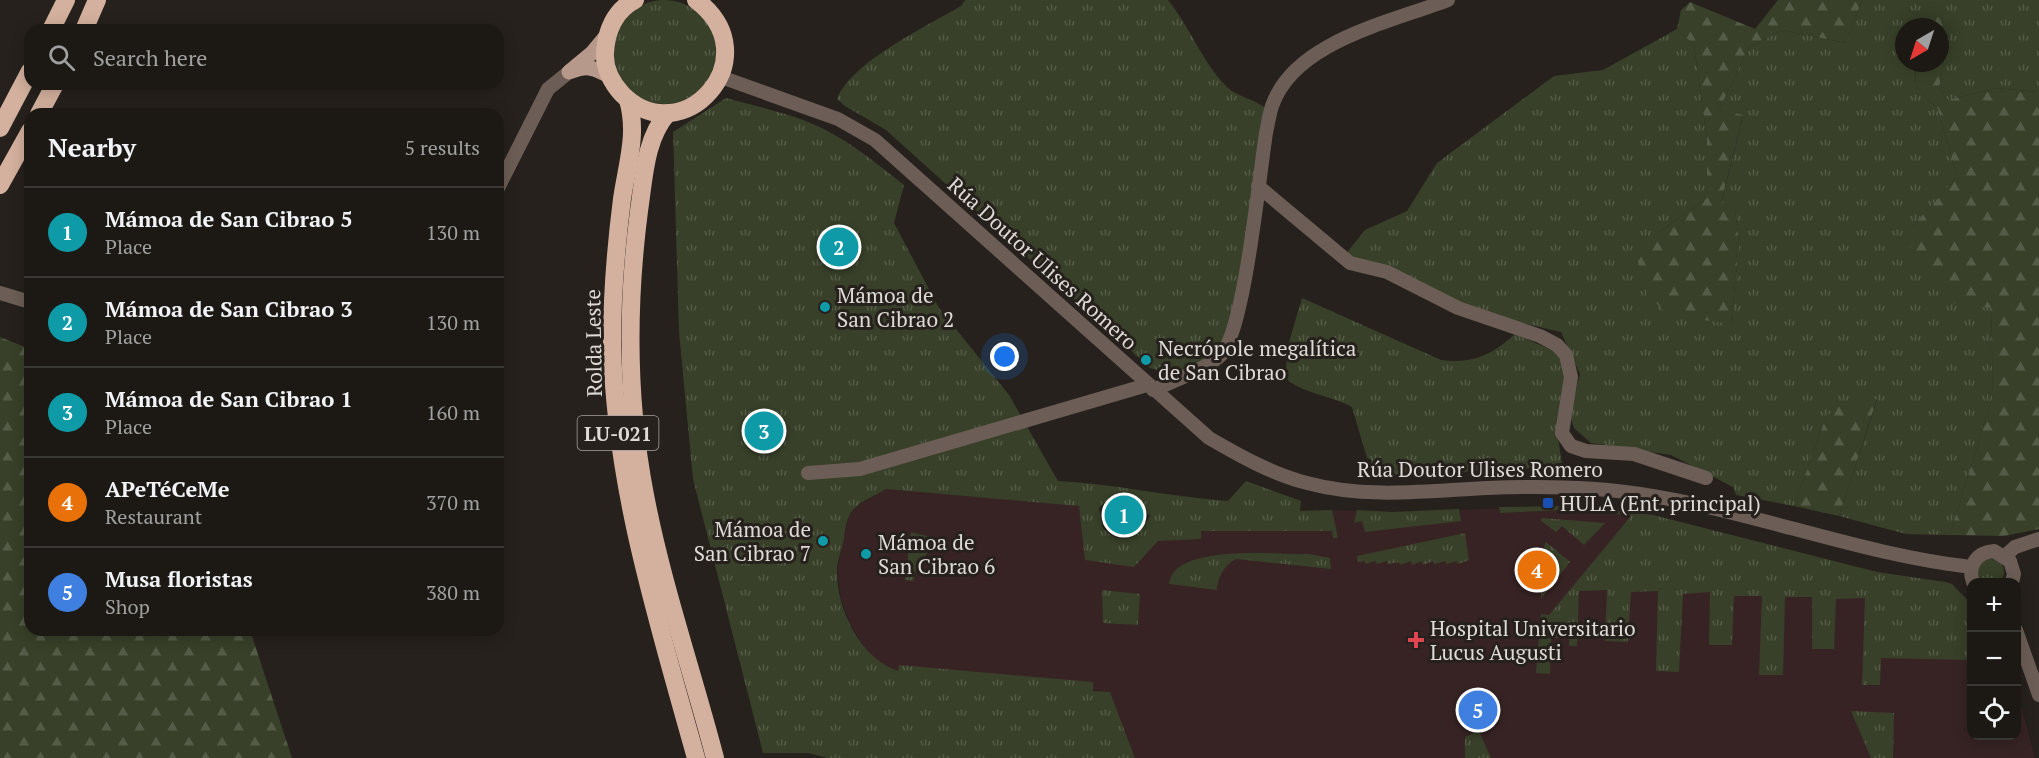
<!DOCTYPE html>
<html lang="en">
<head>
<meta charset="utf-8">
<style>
  body { margin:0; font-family:"PT Serif",serif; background:#292622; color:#f1f3f6 }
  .controls { position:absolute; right:18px; bottom:18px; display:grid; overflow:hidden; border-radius:12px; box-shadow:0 3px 15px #0003 }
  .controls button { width:54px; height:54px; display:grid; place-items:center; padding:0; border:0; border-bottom:2px solid #3a3834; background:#1c1915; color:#f1f3f6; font:30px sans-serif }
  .compass { position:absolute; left:1895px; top:18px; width:54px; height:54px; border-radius:50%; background:#1c1915; box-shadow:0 3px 15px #0003; rotate:219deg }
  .you { position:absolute; left:1005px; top:357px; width:21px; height:21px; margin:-15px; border:4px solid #fff; border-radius:50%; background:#1a73e8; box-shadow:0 0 0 9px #1a73e833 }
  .badge { display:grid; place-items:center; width:39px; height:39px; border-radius:50%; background:#7c3aed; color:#fff; font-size:20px; font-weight:700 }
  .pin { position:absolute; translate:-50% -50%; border:3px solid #fff; box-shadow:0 2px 6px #0006 }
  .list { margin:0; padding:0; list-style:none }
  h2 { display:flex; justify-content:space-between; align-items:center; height:78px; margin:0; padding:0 24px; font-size:26px }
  h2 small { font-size:20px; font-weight:400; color:#a0a0a0 }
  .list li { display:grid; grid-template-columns:39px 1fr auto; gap:18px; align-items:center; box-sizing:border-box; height:90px; padding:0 24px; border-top:2px solid #3a3834 }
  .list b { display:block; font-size:22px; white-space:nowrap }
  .list p { margin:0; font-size:20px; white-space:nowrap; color:#a0a0a0 }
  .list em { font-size:20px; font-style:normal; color:#a0a0a0 }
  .icon { flex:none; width:33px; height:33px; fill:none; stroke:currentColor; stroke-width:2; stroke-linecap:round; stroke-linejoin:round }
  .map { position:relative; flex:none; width:2039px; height:758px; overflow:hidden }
  .search { position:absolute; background:#1c1915; box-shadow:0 3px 15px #0003; left:24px; top:24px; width:480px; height:66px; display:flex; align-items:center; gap:15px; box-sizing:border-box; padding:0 21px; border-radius:18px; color:#a0a0a0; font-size:22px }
  .panel { position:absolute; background:#1c1915; box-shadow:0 3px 15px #0003; left:24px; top:108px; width:480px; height:528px; border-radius:18px }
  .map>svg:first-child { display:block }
  .medical { fill:#372323 }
  .grass { fill:url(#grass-tufts); fill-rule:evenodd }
  .forest { fill:url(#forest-firs) }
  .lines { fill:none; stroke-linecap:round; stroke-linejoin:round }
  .minor { stroke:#6c5e56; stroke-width:14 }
  .major { stroke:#b6998a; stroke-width:15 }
  .highway { stroke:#d4b19e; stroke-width:18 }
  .culture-dot { fill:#0f9aa8; stroke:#26211c; stroke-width:2 }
  .transit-dot { fill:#1a4fb4; stroke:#26211c; stroke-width:2 }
  .health-dot { fill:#e0444e; stroke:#26211c; stroke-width:2 }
  .labels { text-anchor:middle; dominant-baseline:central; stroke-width:6; stroke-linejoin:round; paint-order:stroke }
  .shield { fill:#26211c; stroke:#a7a39f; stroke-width:1.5 }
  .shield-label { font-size:20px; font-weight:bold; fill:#dedbd7 }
  .street-label { font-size:21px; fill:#dedbd7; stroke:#26211c }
  .poi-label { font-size:21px; fill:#dedbd7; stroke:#26211c; text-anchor:start }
</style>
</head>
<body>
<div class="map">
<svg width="2039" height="758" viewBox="0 0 2039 758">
  <defs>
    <pattern id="grass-tufts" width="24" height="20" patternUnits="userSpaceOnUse" patternTransform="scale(1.5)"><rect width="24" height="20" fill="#384029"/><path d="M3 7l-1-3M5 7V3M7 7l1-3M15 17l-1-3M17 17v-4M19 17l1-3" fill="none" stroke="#545b47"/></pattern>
    <pattern id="forest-firs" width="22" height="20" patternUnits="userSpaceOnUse" patternTransform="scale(1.5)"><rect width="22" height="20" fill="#384029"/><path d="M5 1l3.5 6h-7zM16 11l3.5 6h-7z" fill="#545b47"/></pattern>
  </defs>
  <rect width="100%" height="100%" fill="#26211c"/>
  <path class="medical" d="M886 489 1099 507 1103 528 1115 538 1124 539 1134 537 1141 531 1150 514 1332 510 1392 512 1580 506 1653 515 1877 572 1945 582 1952 584 1971 604 1972 736H2016L2017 690 2035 758H1135L1110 692 898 671 887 667 870 656 850 624 841 599 837 570 849 515 859 505Z"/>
  <g class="grass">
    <path d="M965 0H1168C1190 27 1202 62 1227 87 1237 97 1256 99 1268 110L1242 266 1225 342 1213 355 1185 369 1168 373 1150 368 886 130 845 106 837 99C851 62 927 26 961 6Z"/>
    <path d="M1862 0H2039V92L1997 88 1948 100 1939 88 1951 22 1915 21V27H1904V63H1915L1916 86 1938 109 1957 177 1911 228 1991 307 1993 395 1950 535 1906 534 1839 516 1877 400 1826 417 1794 506 1736 495 1733 487 1671 455 1591 443 1574 428 1570 415 1580 374 1561 332 1488 315 1345 255 1365 230 1407 211 1437 163 1554 76 1603 70 1677 29 1694 45 1707 140V198L1659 232 1731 324 1739 244 1735 209 1721 204 1743 116 1719 110 1749 47 1782 30 1846 43Z"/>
    <circle cx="664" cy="52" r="52"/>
    <path d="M726 98C759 107 794 114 824 129 853 144 879 165 904 185L894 223 939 308 1009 395 1058 481C1115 484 1171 497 1228 501L1246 481 1301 501 1300 511 1332 510 1338 538H1333L1332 531H1201V539L1158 541 1134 567 1085 560 1079 506 886 489C875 496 855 503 849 516 846 522 845 532 844 539 842 549 837 560 837 570 836 609 861 659 898 671L899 665 1093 682V691L1110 692 1135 758H828L808 753H763L693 479 679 332 673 132ZM1122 492C1136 494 1144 499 1147 514L1150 515C1141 536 1121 548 1103 528L1099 508 1111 496Z"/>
    <path d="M1302 298 1441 360C1473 364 1492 355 1515 334L1554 351 1561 360 1566 376 1557 432 1562 463 1557 467 1393 475 1372 472 1371 460 1367 458 1352 407C1336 397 1292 391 1285 376L1289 342Z"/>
    <path d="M1580 506 1653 515 1877 572 1945 582 1952 584 1971 604V697L1969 660 1881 658 1880 685H1862L1865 598 1836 599 1834 649H1812V597H1785L1783 675H1759L1762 596H1734L1732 645H1709L1710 592 1683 594 1679 672 1656 671 1658 591 1631 592 1628 642 1605 641 1607 590 1579 591 1577 646H1569V637L1551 638 1550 674 1536 673 1541 614 1549 615 1631 516 1582 509 1500 513 1499 507Z"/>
    <path d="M1459 509 1461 521 1365 532 1362 521 1354 523 1357 510 1392 512Z"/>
    <path d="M1542 518 1605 523 1584 545 1562 526 1556 532 1540 520Z"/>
    <path d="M911 532 934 538 923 561H918L913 581 905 580Z"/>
    <path d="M1465 533 1469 560 1458 564 1457 561 1447 564 1445 561 1435 564 1433 561 1423 565 1422 561 1412 565 1411 561 1400 565 1399 562 1388 564 1387 561 1377 564 1375 561 1366 564 1364 561 1358 562 1357 556Z"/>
    <path d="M1546 542 1570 562 1541 599 1544 546Z"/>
    <path d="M1309 554 1330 558 1331 569 1236 559C1225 564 1217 578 1217 590L1169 584C1173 543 1278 555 1309 554Z"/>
    <circle cx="1991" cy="572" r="13"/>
    <path d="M1102 590 1140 594 1138 625 1103 623Z"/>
    <path d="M1851 711 1894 713 1893 758H1871Z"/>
    <path d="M1479 731 1491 758H1465V737Z"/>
  </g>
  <g class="forest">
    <path d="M1778 0H1862L1846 43 1782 30 1749 47 1719 110 1743 115 1721 203 1735 209 1739 244 1731 324 1668 315 1647 294 1637 259 1659 232 1707 198V140L1694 45 1677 29 1681 10 1690 2 1755 29Z"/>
    <path d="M1930 11 1951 22 1939 88 1948 100 1997 88 2039 92V529L2004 536 1950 535 1993 395 1991 308 1956 304 1911 256V228L1957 177 1938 109 1916 86 1915 63H1940V27H1915V21Z"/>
    <path d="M0 337 30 349V630H250L292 758H0Z"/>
    <path d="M1877 399 1839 516 1794 506 1826 417 1840 404Z"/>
  </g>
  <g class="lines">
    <g class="minor">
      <path d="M721 77 838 119 875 140 1209 438C1240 456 1272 474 1307 483 1366 499 1427 491 1487 488 1538 486 1590 486 1640 494 1753 511 1858 554 1971 567"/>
      <path d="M1258 186 1350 263 1387 272 1458 308 1540 336 1557 345 1566 355 1571 377 1562 433 1571 446 1586 451 1634 454 1706 478"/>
      <path d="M498 188 548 89 569 72"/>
      <path d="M0 293 30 302"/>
      <path d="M1153 390C1171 382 1209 368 1222 354 1245 325 1259 177 1266 133 1268 124 1269 115 1272 106 1294 41 1392 22 1448 0"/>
      <path d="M808 473 860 469 1147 385"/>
      <path d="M2006 555 2015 547 2039 539"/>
      <path d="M1973 582C1967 566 1977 552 1994 551L2010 561 2014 574 2012 582"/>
      <path d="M2016 630 2039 695"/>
    </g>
    <g class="major">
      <path d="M572 71C587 65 595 68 609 76"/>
      <path d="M569 72 592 53 607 35"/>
    </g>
    <g class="highway">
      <path d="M635 0C615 10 606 31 605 53 604 68 612 83 622 94 682 155 772 57 696 0"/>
      <path d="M51 30 66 0"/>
      <path d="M84 30 97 0"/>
      <path d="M628 100C638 134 627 164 622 199 616 246 612 296 612 344 615 487 658 621 696 758"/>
      <path d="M668 113C645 138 644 178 639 211 627 304 627 402 645 495 662 584 692 670 715 758"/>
      <path d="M39 114 55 84"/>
      <path d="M0 128 30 71"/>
      <path d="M0 185 30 131"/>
    </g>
  </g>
  <g class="culture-dot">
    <circle cx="825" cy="307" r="6"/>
    <circle cx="1146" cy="360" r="6"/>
    <circle cx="823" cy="541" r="6"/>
    <circle cx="866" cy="554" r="6"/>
  </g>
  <rect class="transit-dot" x="1542" y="497" width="12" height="12" rx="3"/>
  <path class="health-dot" d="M1413 631h6v6h6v6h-6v6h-6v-6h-6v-6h6z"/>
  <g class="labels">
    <rect class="shield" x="577.5" y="416" width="81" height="34" rx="4.5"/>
    <g class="shield-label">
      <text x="618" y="433">LU-021</text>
    </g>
    <g class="street-label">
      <text transform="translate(1043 263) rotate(42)">Rúa Doutor Ulises Romero</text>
      <text transform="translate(593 343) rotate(-91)">Rolda Leste</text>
      <text x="1480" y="469">Rúa Doutor Ulises Romero</text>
    </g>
    <g class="poi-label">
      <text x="837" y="295">Mámoa de<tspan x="837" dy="24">San Cibrao 2</tspan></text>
      <text x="1158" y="348">Necrópole megalítica<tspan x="1158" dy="24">de San Cibrao</tspan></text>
      <text x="1560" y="503">HULA (Ent. principal)</text>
      <text x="811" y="529" text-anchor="end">Mámoa de<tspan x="811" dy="24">San Cibrao 7</tspan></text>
      <text x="878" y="542">Mámoa de<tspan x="878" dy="24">San Cibrao 6</tspan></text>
      <text x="1430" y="628">Hospital Universitario<tspan x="1430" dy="24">Lucus Augusti</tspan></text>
    </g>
  </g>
</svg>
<div class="controls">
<button>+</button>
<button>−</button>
<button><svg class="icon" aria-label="locate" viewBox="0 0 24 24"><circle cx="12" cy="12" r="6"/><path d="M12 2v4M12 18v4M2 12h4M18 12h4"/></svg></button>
</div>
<svg class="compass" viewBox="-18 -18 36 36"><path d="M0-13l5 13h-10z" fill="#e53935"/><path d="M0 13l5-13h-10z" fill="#a0a0a0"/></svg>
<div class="you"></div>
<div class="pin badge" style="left:1124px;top:515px;background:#0f9aa8">1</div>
<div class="pin badge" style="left:839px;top:247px;background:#0f9aa8">2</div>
<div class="pin badge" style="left:764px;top:431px;background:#0f9aa8">3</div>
<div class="pin badge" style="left:1537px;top:570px;background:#e8710a">4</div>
<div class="pin badge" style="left:1478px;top:710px;background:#3f7fe0">5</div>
<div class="search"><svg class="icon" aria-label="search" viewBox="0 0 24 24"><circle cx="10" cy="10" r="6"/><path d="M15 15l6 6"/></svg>Search here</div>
<section class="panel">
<h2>Nearby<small>5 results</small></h2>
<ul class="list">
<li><span class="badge" style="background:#0f9aa8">1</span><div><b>Mámoa de San Cibrao 5</b><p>Place</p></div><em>130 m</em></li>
<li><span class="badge" style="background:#0f9aa8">2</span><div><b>Mámoa de San Cibrao 3</b><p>Place</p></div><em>130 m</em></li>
<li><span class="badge" style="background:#0f9aa8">3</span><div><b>Mámoa de San Cibrao 1</b><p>Place</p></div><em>160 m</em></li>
<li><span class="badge" style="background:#e8710a">4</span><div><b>APeTéCeMe</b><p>Restaurant</p></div><em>370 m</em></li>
<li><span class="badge" style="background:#3f7fe0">5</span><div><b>Musa floristas</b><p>Shop</p></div><em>380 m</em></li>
</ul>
</section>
</div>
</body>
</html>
